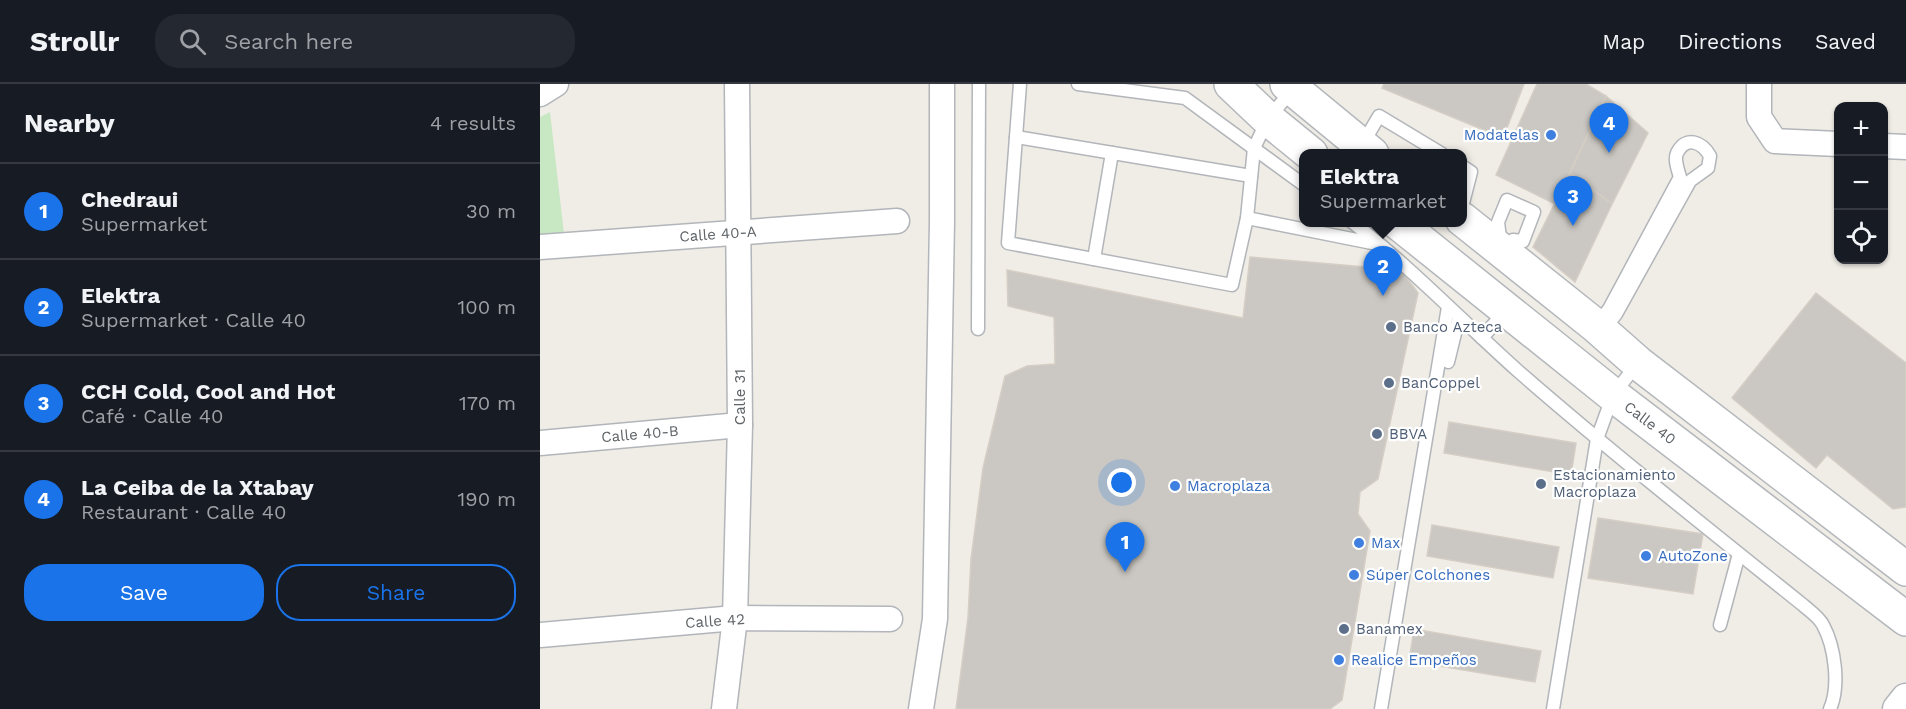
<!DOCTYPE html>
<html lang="en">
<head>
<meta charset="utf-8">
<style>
  body { margin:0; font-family:"Work Sans",sans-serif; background:#242831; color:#f1f3f6 }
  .controls { position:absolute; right:18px; top:18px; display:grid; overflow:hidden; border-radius:12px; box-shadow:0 2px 4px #0004 }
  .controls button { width:54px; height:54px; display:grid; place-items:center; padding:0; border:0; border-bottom:2px solid #363941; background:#171b24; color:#f1f3f6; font:30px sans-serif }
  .you { position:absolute; left:582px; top:399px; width:21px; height:21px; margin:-15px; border:4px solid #fff; border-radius:50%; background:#1a73e8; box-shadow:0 0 0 9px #1a73e833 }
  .badge { display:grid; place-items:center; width:39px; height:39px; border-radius:50%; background:#1a73e8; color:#fff; font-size:20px; font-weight:700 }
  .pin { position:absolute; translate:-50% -50px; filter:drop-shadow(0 2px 3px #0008) }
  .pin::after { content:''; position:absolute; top:32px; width:21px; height:18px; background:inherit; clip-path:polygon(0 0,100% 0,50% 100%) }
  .popup { position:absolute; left:759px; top:65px; width:168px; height:78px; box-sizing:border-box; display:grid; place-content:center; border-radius:12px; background:#171b24; filter:drop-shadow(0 2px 4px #0005); font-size:20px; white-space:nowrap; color:#9ea1a6 }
  .popup b { font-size:22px; color:#f1f3f6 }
  .popup::after { content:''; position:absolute; left:50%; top:100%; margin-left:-12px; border:12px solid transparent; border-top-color:#171b24 }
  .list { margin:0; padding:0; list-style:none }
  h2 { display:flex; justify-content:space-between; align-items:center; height:78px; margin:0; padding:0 24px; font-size:26px }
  h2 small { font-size:20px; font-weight:400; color:#9ea1a6 }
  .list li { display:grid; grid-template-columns:39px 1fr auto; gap:18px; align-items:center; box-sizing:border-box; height:96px; padding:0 24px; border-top:2px solid #363941 }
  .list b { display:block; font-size:22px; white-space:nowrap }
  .list p { margin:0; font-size:20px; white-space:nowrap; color:#9ea1a6 }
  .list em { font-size:20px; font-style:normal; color:#9ea1a6 }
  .actions { display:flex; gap:12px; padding:18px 24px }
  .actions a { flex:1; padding:14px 0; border:2px solid #1a73e8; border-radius:24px; text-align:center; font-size:21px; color:#1a73e8 }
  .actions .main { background:#1a73e8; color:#fff }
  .icon { flex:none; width:33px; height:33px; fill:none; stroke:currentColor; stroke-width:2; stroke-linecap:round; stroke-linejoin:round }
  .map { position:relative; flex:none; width:1366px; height:625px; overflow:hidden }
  header { display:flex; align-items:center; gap:36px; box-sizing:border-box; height:84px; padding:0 30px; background:#171b24; border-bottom:2px solid #363941 }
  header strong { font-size:28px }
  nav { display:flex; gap:33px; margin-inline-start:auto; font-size:21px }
  .search { width:420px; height:54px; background:#242831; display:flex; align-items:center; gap:15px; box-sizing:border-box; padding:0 21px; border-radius:24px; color:#9ea1a6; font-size:22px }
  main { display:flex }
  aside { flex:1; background:#171b24 }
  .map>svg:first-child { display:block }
  .green { fill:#c8e8c4 }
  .building { fill:#cbc8c3; stroke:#d5cec5; stroke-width:1.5 }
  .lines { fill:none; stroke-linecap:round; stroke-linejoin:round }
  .service-casing { stroke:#b2b5b9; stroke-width:15 }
  .minor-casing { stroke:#b2b5b9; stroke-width:27 }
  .tertiary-casing { stroke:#b2b5b9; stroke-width:33 }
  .secondary-casing { stroke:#b3b7bb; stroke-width:36 }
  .service { stroke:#fff; stroke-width:12 }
  .minor { stroke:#fff; stroke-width:24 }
  .tertiary { stroke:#fff; stroke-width:30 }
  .secondary { stroke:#fff; stroke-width:33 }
  .shop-dot { fill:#3f7fe0; stroke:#fff; stroke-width:2 }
  .service-dot { fill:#5c6f8a; stroke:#fff; stroke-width:2 }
  .labels { text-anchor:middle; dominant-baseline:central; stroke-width:4.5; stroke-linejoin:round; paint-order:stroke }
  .shop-label { font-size:15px; fill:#366cbe; stroke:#fff; text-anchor:start }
  .street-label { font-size:15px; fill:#5e6367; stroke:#fff }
  .service-label { font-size:15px; fill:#4e5e75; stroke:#fff; text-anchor:start }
</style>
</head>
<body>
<header>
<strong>Strollr</strong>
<div class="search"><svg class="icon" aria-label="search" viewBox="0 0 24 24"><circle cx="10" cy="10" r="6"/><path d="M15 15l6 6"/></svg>Search here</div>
<nav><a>Map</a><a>Directions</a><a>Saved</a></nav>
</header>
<main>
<aside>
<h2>Nearby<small>4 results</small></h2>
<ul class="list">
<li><span class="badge">1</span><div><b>Chedraui</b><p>Supermarket</p></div><em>30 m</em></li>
<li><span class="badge">2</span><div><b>Elektra</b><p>Supermarket · Calle 40</p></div><em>100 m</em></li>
<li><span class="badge">3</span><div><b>CCH Cold, Cool and Hot</b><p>Café · Calle 40</p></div><em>170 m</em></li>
<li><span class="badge">4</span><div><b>La Ceiba de la Xtabay</b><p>Restaurant · Calle 40</p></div><em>190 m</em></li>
</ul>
<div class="actions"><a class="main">Save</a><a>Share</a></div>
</aside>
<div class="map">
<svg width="1366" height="625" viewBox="0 0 1366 625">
  <rect width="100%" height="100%" fill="#f0ede7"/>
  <path class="green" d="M10 28 24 150 0 152V33Z"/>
  <g class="building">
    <path d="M844 0H984L963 54 842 4Z"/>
    <path d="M997 0H1046L1066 12 1015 120 956 91Z"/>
    <path d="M1066 12 1108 49 1072 120 1030 89Z"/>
    <path d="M1030 89 1072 120 1035 198 993 163Z"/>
    <path d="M710 173 861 186 878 209 838 395 820 408 818 430 830 447 802 616 790 625H416L428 534 431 475 443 384 465 292 487 282 515 280 514 233 468 222 467 186 703 234Z"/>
    <path d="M1276 209 1366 279V423L1353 425 1287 371 1276 384 1192 314Z"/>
    <path d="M909 338 1036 359 1031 391 904 369Z"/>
    <path d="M1058 434 1163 450 1153 510 1048 494Z"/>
    <path d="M892 441 1019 463 1013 494 887 472Z"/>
    <path d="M874 545 1001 567 995 598 869 577Z"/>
  </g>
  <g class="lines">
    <g class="service-casing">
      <g id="service">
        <path d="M480 0 468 159 692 201 707 134 837 160"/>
        <path d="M538 0 645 14 764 101"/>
        <path d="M476 53 711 92"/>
        <path d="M822 61 839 32 902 70"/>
        <path d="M922 82 931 88 922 123"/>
        <path d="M707 134 714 64 728 35 752 6"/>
        <path d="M812 138C871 183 923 238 978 287 1071 368 1167 444 1263 521 1270 527 1279 533 1283 541 1295 563 1300 602 1290 625"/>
        <path d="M957 158 960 154 958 138 967 116 994 128 983 157 973 156 966 168"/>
        <path d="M554 175 572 69"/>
        <path d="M1057 240 1069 225 1140 93C1138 86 1134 76 1137 69 1146 51 1162 58 1170 72L1168 84 1150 97 1076 230 1063 247"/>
        <path d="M438 245 439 0"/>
        <path d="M942 254 966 226"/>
        <path d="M908 278 919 233"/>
        <path d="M1180 541 1199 470"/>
        <path d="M841 625 908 223"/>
        <path d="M1013 625 1057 355 1073 311 1097 280"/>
      </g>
    </g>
    <g class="minor-casing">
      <g id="minor">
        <path d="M1219 0V33L1235 57 1298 60"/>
        <path d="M0 10 16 0"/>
        <path d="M1344 62 1366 63"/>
        <path d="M0 163 357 137"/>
        <path d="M0 359 200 341"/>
        <path d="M0 551 195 534 350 535"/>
        <path d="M184 625 195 534 200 341 197 0"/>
        <path d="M381 625 395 535 402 137V0"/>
      </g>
    </g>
    <g class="tertiary-casing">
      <path id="tertiary" d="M1358 625 1366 615"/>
    </g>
    <g class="secondary-casing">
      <g id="secondary">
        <path d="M691 0 728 35 771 70"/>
        <path d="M747 0 832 70"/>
        <path d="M922 135 1056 242 1098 279 1366 485"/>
        <path d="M857 138 1073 311 1366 535"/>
      </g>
    </g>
    <use href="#service" class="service"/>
    <use href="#minor" class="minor"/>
    <use href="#tertiary" class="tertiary"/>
    <use href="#secondary" class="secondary"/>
  </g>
  <g class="shop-dot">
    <circle cx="1011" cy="51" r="6"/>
    <circle cx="635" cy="402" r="6"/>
    <circle cx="819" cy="459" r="6"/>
    <circle cx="1106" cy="472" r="6"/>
    <circle cx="814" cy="491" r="6"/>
    <circle cx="799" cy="576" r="6"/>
  </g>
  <g class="service-dot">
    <circle cx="851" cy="243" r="6"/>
    <circle cx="849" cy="299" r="6"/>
    <circle cx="837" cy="350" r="6"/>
    <circle cx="1001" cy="400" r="6"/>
    <circle cx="804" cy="545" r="6"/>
  </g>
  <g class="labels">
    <g class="shop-label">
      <text x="999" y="51" text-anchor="end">Modatelas</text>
      <text x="647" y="402">Macroplaza</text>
      <text x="831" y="459">Max</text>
      <text x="1118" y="472">AutoZone</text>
      <text x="826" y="491">Súper Colchones</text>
      <text x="811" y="576">Realice Empeños</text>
    </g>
    <g class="street-label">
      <text transform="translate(178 150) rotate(-4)">Calle 40-A</text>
      <text transform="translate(200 313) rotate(-90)">Calle 31</text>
      <text transform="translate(1110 339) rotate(37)">Calle 40</text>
      <text transform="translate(100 350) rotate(-5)">Calle 40-B</text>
      <text transform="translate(175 537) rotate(-4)">Calle 42</text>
    </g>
    <g class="service-label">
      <text x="863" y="243">Banco Azteca</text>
      <text x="861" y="299">BanCoppel</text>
      <text x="849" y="350">BBVA</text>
      <text x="1013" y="391">Estacionamiento<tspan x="1013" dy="17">Macroplaza</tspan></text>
      <text x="816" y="545">Banamex</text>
    </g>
  </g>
</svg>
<div class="controls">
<button>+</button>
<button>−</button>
<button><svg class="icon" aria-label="locate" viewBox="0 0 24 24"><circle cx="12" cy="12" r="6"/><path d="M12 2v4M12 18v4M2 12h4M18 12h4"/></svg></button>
</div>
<div class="you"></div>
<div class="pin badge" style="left:585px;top:488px">1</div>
<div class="pin badge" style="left:843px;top:212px">2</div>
<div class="popup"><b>Elektra</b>Supermarket</div>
<div class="pin badge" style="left:1033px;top:142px">3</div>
<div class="pin badge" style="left:1069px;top:69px">4</div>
</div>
</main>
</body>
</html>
